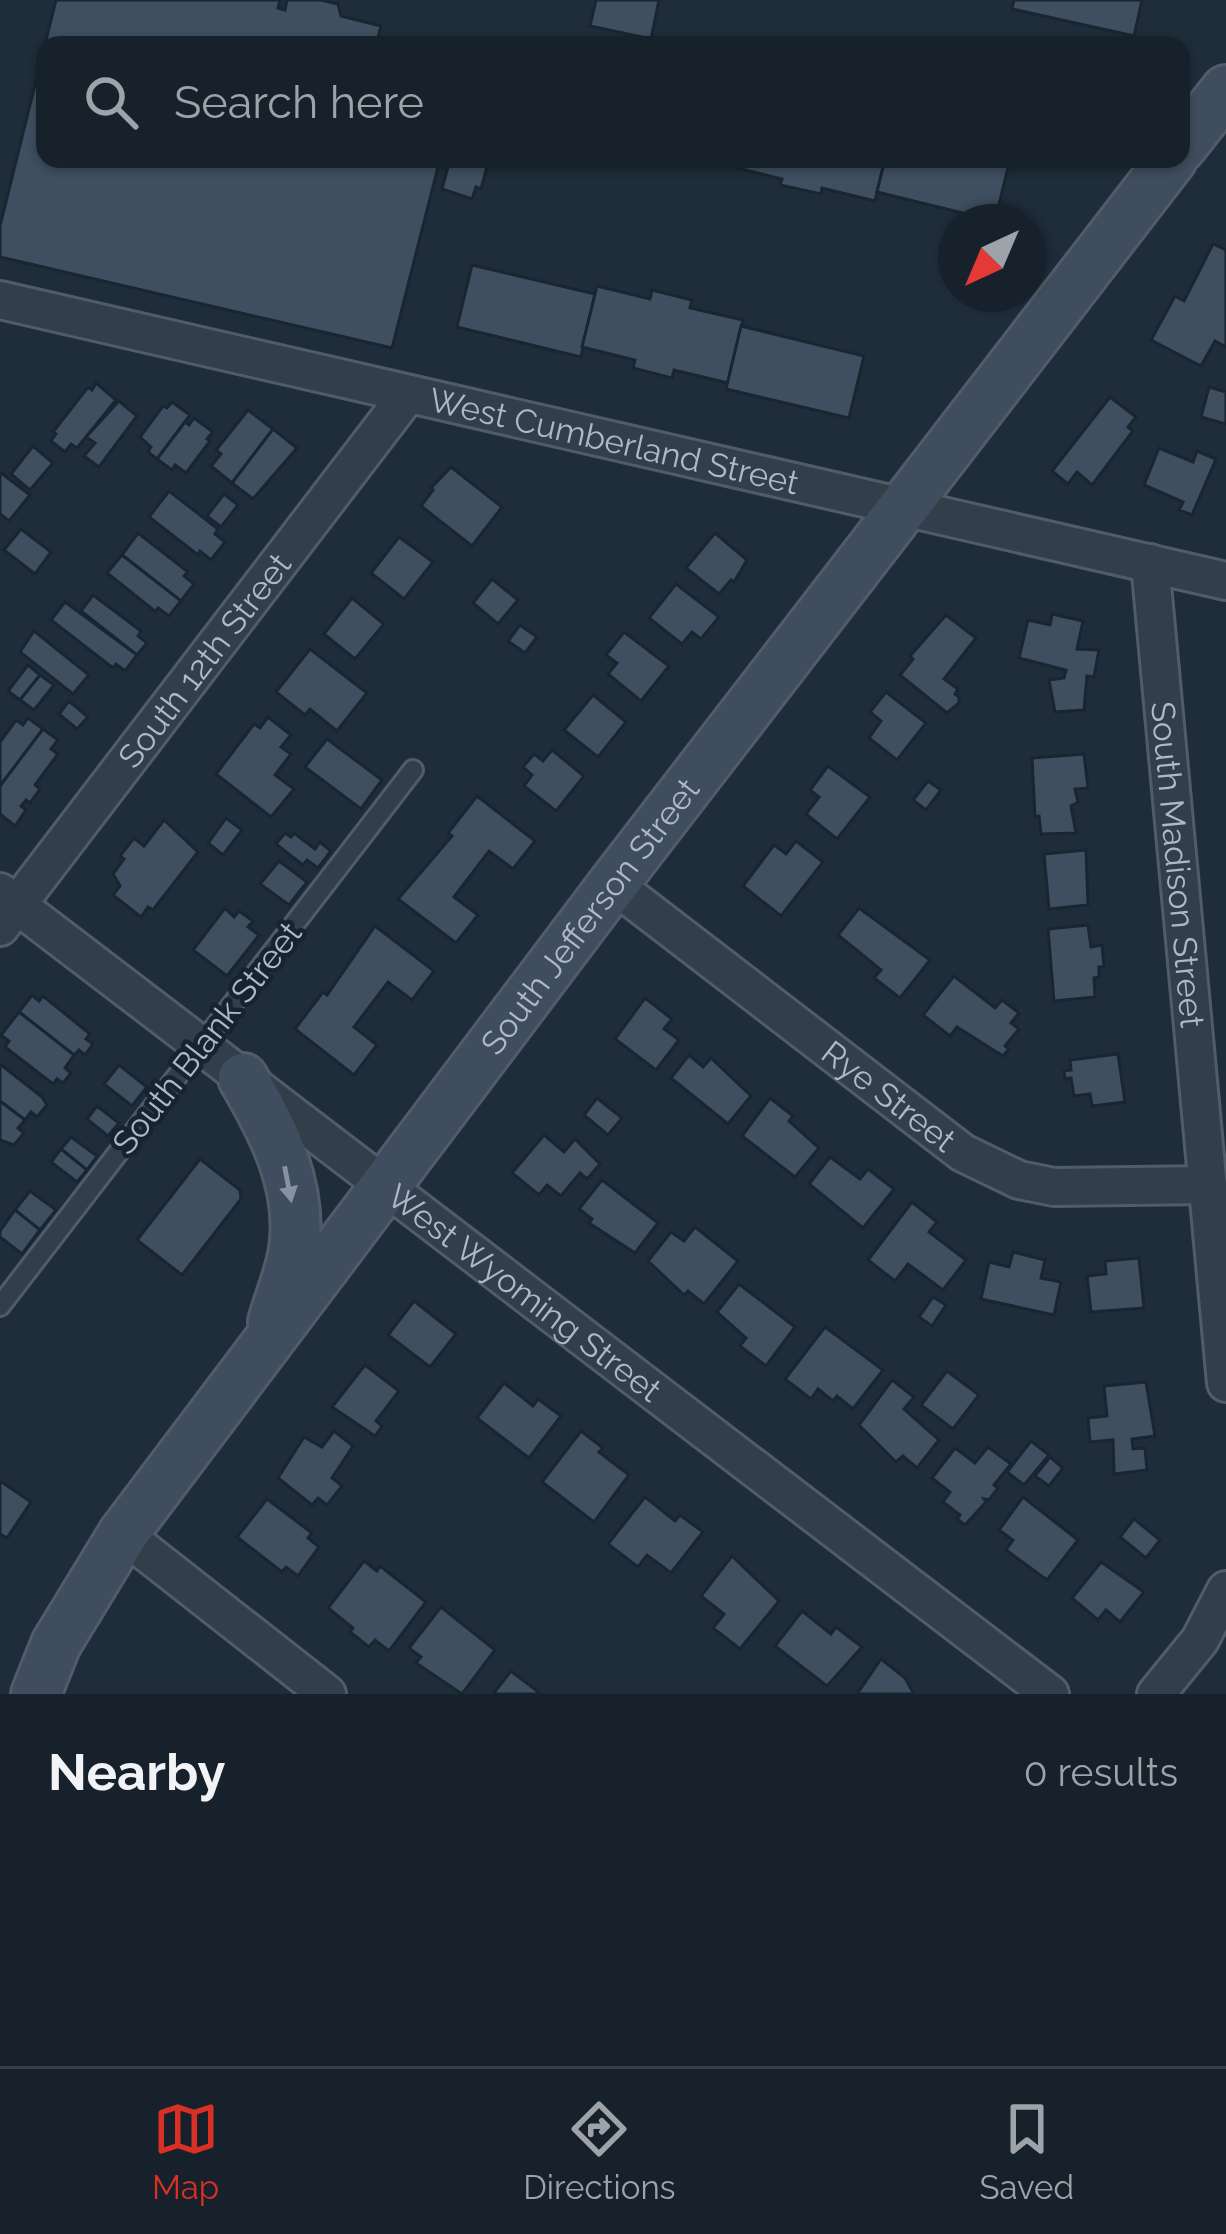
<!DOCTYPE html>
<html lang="en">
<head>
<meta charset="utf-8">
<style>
  body { margin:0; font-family:Raleway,sans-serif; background:#242e38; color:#f1f3f6 }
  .compass { position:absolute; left:938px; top:204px; width:108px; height:108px; border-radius:50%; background:#17212c; box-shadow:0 3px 9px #0004; rotate:224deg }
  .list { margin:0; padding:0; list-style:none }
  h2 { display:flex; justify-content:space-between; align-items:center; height:156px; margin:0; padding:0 48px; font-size:51px }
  h2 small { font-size:39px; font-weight:400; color:#9ea3a9 }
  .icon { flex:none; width:66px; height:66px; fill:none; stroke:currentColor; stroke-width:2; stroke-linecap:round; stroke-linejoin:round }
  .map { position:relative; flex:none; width:1226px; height:1694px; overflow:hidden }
  .search { position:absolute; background:#17212c; box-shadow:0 3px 9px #0004; left:36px; right:36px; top:36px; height:132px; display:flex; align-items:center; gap:30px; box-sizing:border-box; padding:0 42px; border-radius:24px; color:#9ea3a9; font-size:45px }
  .sheet { height:372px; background:#17212c }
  nav { display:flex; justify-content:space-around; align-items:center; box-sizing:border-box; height:168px; border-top:3px solid #363e48; background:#17212c; font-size:33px; color:#9ea3a9 }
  nav a { display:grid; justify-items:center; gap:6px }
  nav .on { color:#d93025 }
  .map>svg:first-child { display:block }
  .building { fill:#3f4f60; stroke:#1a2531; stroke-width:3 }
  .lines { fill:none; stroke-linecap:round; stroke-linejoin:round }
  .service-casing { stroke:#505c68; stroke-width:24 }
  .minor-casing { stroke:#505c68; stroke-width:42 }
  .secondary-casing { stroke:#505c68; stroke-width:54 }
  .service { stroke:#333e4b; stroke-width:18 }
  .minor { stroke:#333e4b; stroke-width:36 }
  .secondary { stroke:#404d5e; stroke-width:48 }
  .oneway { fill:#8793a2 }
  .labels { text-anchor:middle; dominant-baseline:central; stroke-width:9; stroke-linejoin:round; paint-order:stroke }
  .street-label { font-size:33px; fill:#adb9c7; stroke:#18232f }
</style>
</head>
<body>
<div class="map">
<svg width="1226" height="1694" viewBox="0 0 1226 1694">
  <rect width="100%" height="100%" fill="#1f2c3a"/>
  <g class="building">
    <path d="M56 0H280L278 8 285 10 287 0H321L338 4 341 16 381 26 376 45H45V159H440L392 348 0 257V226Z"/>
    <path d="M596 0H659L651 39 590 26Z"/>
    <path d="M1014 0H1142L1134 36 1012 9Z"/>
    <path d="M450 159H489L481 189 476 187 472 199 442 189Z"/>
    <path d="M731 159H885L875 201 822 188 821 194 780 185 782 179 729 166Z"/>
    <path d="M885 159H1010L995 221 877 192Z"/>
    <path d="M1213 244 1226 250V347L1215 341 1201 366 1151 340 1175 296 1184 301Z"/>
    <path d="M472 265 595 294 581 357 457 327Z"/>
    <path d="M597 286 650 299 652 290 692 300 690 308 743 320 728 383 674 370 672 378 633 368 635 360 582 347Z"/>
    <path d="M741 326 864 356 849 418 726 389Z"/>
    <path d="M96 383 116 400 77 448 71 444 65 452 51 441 56 434 53 432 88 387 92 390Z"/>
    <path d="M1209 387 1226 392V424L1201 417Z"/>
    <path d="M1110 397 1136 417 1128 427 1133 431 1092 485 1077 472 1068 484 1052 471Z"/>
    <path d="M119 401 137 416 99 467 84 456 95 443 86 437Z"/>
    <path d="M172 402 190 415 157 459 148 452 151 447 140 437 163 406 167 408Z"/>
    <path d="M248 410 273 429 232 483 211 466 221 454 216 450Z"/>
    <path d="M194 418 213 432 207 439 210 441 186 473 175 465 172 470 157 459 185 422 189 425Z"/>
    <path d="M273 429 297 448 253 499 232 483Z"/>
    <path d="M33 446 53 463 30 490 11 474Z"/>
    <path d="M1159 448 1193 462 1197 451 1216 459 1192 515 1179 510 1183 502 1144 485Z"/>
    <path d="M451 467 502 507 472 546 421 506 433 490 431 488Z"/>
    <path d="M0 472 30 495 9 521 0 514Z"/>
    <path d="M169 491 218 529 215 534 225 542 211 560 200 551 198 555 149 517Z"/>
    <path d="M224 494 238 505 221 527 207 516Z"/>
    <path d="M21 529 51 552 35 574 4 550Z"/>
    <path d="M138 533 188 572 184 576 194 584 181 601 122 555Z"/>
    <path d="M715 533 747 560 734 582 731 580 719 594 686 568Z"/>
    <path d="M399 537 433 562 404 599 371 573Z"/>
    <path d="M122 555 181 601 169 616 158 608 156 612 107 573Z"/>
    <path d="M492 579 518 600 498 624 473 603Z"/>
    <path d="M676 584 719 617 701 639 692 632 682 644 649 618Z"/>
    <path d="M93 595 141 631 138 636 147 643 137 655 81 611Z"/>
    <path d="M352 598 384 624 355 659 324 634Z"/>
    <path d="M65 602 137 655 125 671 116 664 113 668 51 620Z"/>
    <path d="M1052 614 1083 621 1077 649 1099 650 1094 677 1087 676 1084 710 1055 712 1049 680 1064 678 1066 670 1019 658 1028 620 1050 625Z"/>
    <path d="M946 615 976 638 944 679 958 689 955 694 959 697V703L947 713 900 675 913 659 910 656Z"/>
    <path d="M520 625 537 637 525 653 508 641Z"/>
    <path d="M34 631 89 675 73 694 20 652Z"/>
    <path d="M624 632 669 666 641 701 608 674 617 663 606 655Z"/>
    <path d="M310 649 367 693 337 731 310 709 305 715 276 692Z"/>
    <path d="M28 665 40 675 20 700 8 691Z"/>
    <path d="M40 675 54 685 34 710 20 700Z"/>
    <path d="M886 692 926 723 897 760 869 738 881 721 870 712Z"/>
    <path d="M593 695 626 722 598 757 564 730Z"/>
    <path d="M69 701 88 717 77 729 59 714Z"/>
    <path d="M268 717 291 735 281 747 291 754 275 775 294 789 271 817 216 774 254 724 260 728Z"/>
    <path d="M28 718 43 729 0 786V742L16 720 23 725Z"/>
    <path d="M43 729 58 740 51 749 58 754 35 785 40 789 30 803 26 800 21 806 26 810 15 826 0 814V786Z"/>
    <path d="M327 739 382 780 361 809 305 767Z"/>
    <path d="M552 750 584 776 556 811 524 786 532 775 523 767 534 754 543 761Z"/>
    <path d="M1084 754 1088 788 1075 789 1078 802 1071 806 1076 833 1041 834 1039 816 1035 817 1032 758Z"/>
    <path d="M828 766 870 797 837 839 806 814 819 797 810 790Z"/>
    <path d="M928 781 941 790 926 810 913 800Z"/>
    <path d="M477 796 535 841 513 869 489 851 454 897 478 915 456 943 398 899 452 836 448 833Z"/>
    <path d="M226 818 242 830 223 855 208 843Z"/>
    <path d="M164 820 198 852 153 910 148 907 141 917 113 895 120 886 113 874 124 859 120 856 134 838 144 846Z"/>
    <path d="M285 833 291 837 294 833 315 849 320 842 331 851 318 868 307 860 303 865 276 844Z"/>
    <path d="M796 841 823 862 781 916 743 886 774 845 786 854Z"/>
    <path d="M1086 850 1088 905 1049 909 1044 854Z"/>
    <path d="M279 861 307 882 289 905 260 884Z"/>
    <path d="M225 908 234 917 239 911 253 921 248 927 259 935 227 976 193 950Z"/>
    <path d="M859 908 930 960 900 998 874 978 881 970 838 935Z"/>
    <path d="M1088 925 1091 947 1102 945 1104 967H1099V977L1094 978 1095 997 1054 1001 1048 929Z"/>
    <path d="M375 926 434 971 412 1000 388 982 354 1027 377 1045 354 1075 295 1029 323 992 327 995Z"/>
    <path d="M954 976 995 1008 1002 1000 1019 1013 1011 1023 1019 1029 1005 1046 1009 1049 1003 1056 957 1027 950 1036 923 1015Z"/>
    <path d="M32 995 39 1001 43 996 90 1034 86 1039 93 1044 85 1055 79 1050 74 1055 19 1012Z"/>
    <path d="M645 998 672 1019 664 1029 679 1040 656 1070 615 1039Z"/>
    <path d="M19 1012 74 1055 65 1068 71 1073 63 1083 57 1079 53 1084 5 1047 9 1041 1 1035Z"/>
    <path d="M1118 1054 1125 1102 1092 1106 1090 1094 1074 1096 1071 1078 1065 1079 1064 1071 1071 1070 1070 1060Z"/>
    <path d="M689 1055 703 1067 711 1058 751 1096 728 1124 671 1078Z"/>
    <path d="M0 1064 42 1097 47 1105 37 1117 31 1112 25 1120 0 1101Z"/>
    <path d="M119 1065 147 1087 132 1106 104 1084Z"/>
    <path d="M597 1098 622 1118 608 1135 584 1115Z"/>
    <path d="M770 1098 793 1116 789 1121 819 1148 795 1177 742 1136Z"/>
    <path d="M0 1101 25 1120 18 1128 24 1133 14 1145 0 1140Z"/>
    <path d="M97 1106 119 1123 108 1136 87 1119Z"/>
    <path d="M544 1135 564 1152 575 1139 600 1164 587 1179 580 1173 561 1196 547 1185 539 1195 512 1173Z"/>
    <path d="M71 1137 97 1156 87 1170 61 1149Z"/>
    <path d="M61 1149 87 1170 77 1182 51 1162Z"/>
    <path d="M830 1157 860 1179 868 1169 894 1189 863 1228 809 1184Z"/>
    <path d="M200 1159 240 1190 241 1199 182 1275 137 1240Z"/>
    <path d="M602 1180 658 1223 635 1253 589 1223 592 1219 579 1209Z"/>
    <path d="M30 1191 56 1210 40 1230 15 1210Z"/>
    <path d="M912 1202 937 1222 929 1232 966 1260 943 1290 908 1264 895 1281 868 1260Z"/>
    <path d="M15 1210 40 1230 22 1254 0 1237V1231Z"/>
    <path d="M695 1227 738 1261 704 1304 688 1291 684 1295 648 1261 671 1232 684 1241Z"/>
    <path d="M1013 1252 1045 1260 1041 1278 1061 1282 1054 1315 981 1299 989 1262 1009 1267Z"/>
    <path d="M1139 1258 1144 1308 1091 1312 1087 1276 1106 1274 1105 1261Z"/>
    <path d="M739 1284 795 1327 766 1366 740 1346 746 1338 717 1312Z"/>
    <path d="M933 1297 946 1305 932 1326 919 1317Z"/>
    <path d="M414 1301 456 1334 430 1367 388 1335Z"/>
    <path d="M825 1327 883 1370 853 1409 837 1396 833 1401 818 1389 811 1399 785 1379Z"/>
    <path d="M365 1365 399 1391 376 1421 382 1426 375 1436 332 1407Z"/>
    <path d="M947 1371 979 1395 953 1429 921 1405Z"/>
    <path d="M892 1380 914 1397 904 1409 939 1440 917 1468 903 1456 896 1462 859 1425Z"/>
    <path d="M1146 1382 1155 1436 1132 1439 1133 1449 1145 1448 1147 1470 1114 1474 1113 1440 1090 1442 1088 1418 1107 1416 1104 1386Z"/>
    <path d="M504 1383 533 1406 538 1399 561 1416 529 1458 477 1418Z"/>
    <path d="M334 1431 353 1446 332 1478 342 1486 327 1505 318 1498 312 1505 278 1478 304 1437 322 1447Z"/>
    <path d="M581 1431 603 1448 599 1452 629 1475 594 1522 542 1482Z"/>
    <path d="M1031 1441 1049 1455 1024 1485 1007 1472Z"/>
    <path d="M988 1447 1011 1464 994 1485 998 1488 989 1500 984 1499 986 1502 965 1525 957 1519 960 1515 943 1502 950 1492 932 1478 955 1448 975 1463Z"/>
    <path d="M1050 1457 1063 1468 1049 1486 1035 1476Z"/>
    <path d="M0 1481 31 1502 7 1538 0 1534Z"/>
    <path d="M645 1497 675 1521 680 1515 703 1532 671 1573 647 1555 638 1567 608 1544Z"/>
    <path d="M1023 1497 1078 1540 1047 1580 1006 1550 1013 1540 999 1530Z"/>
    <path d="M267 1499 312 1533 308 1538 319 1547 298 1576 286 1567 282 1572 237 1537Z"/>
    <path d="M1134 1519 1160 1540 1146 1558 1120 1537Z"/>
    <path d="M732 1556 779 1601 740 1649 713 1628 724 1614 701 1596Z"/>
    <path d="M364 1561 377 1571 380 1566 426 1602 389 1651 375 1640 369 1647 350 1632 353 1628 328 1608Z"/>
    <path d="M1101 1562 1144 1592 1120 1622 1106 1610 1098 1620 1072 1598Z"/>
    <path d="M441 1607 495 1650 462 1694 416 1663 421 1657 409 1648Z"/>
    <path d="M802 1611 831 1634 836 1627 862 1647 827 1686 775 1646Z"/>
    <path d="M881 1659 905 1678 914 1694H857Z"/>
    <path d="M511 1671 541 1694H493Z"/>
  </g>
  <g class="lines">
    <g class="service-casing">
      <path id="service" d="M0 1306 413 770"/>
    </g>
    <g class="minor-casing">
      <g id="minor">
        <path id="s1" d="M0 300 1226 581"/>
        <path id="s2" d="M1150 563 1226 1383"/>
        <path id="s3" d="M613 884 963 1153 1019 1180 1054 1187 1208 1185"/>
        <path id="s4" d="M0 892 1050 1694"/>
        <path id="s5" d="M0 927 408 394"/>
        <path d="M123 1534 327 1694"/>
        <path d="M1156 1694 1200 1640 1226 1590"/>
      </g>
    </g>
    <g class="secondary-casing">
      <g id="secondary">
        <path d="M1181 147 1226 90"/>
        <path d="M243 1078C273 1129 303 1186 294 1249 291 1273 279 1299 273 1322"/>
        <path id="s6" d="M36 1694 56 1644 123 1534 613 884 1172 159"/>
      </g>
    </g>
    <use href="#service" class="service"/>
    <use href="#minor" class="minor"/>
    <use href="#secondary" class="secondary"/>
  </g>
  <defs><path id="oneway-solid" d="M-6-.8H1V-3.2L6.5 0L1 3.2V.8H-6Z" transform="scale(3)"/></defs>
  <use class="oneway" href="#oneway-solid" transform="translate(288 1184) rotate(79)"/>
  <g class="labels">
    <g class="street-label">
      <text stroke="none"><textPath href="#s1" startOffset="630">West Cumberland Street</textPath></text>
      <text stroke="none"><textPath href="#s5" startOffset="336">South 12th Street</textPath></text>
      <text stroke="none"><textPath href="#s2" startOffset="303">South Madison Street</textPath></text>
      <text stroke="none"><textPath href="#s6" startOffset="957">South Jefferson Street</textPath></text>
      <text transform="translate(207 1038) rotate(-52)">South Blank Street</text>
      <text stroke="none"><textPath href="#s3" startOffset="348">Rye Street</textPath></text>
      <text stroke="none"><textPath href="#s4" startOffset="660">West Wyoming Street</textPath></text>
    </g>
  </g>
</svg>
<svg class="compass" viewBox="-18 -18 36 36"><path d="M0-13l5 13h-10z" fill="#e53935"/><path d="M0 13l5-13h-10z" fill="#9ea3a9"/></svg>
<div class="search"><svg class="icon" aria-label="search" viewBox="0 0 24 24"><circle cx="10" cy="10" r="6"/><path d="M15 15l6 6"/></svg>Search here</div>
</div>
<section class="sheet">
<h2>Nearby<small>0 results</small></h2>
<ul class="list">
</ul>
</section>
<nav>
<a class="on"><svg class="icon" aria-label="map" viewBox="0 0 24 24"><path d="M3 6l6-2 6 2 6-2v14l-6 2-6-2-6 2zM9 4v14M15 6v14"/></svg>Map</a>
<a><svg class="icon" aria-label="directions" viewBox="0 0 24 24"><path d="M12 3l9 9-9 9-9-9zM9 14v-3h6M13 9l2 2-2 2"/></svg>Directions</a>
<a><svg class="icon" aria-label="saved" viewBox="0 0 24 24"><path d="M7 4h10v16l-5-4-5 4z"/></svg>Saved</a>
</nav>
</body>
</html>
